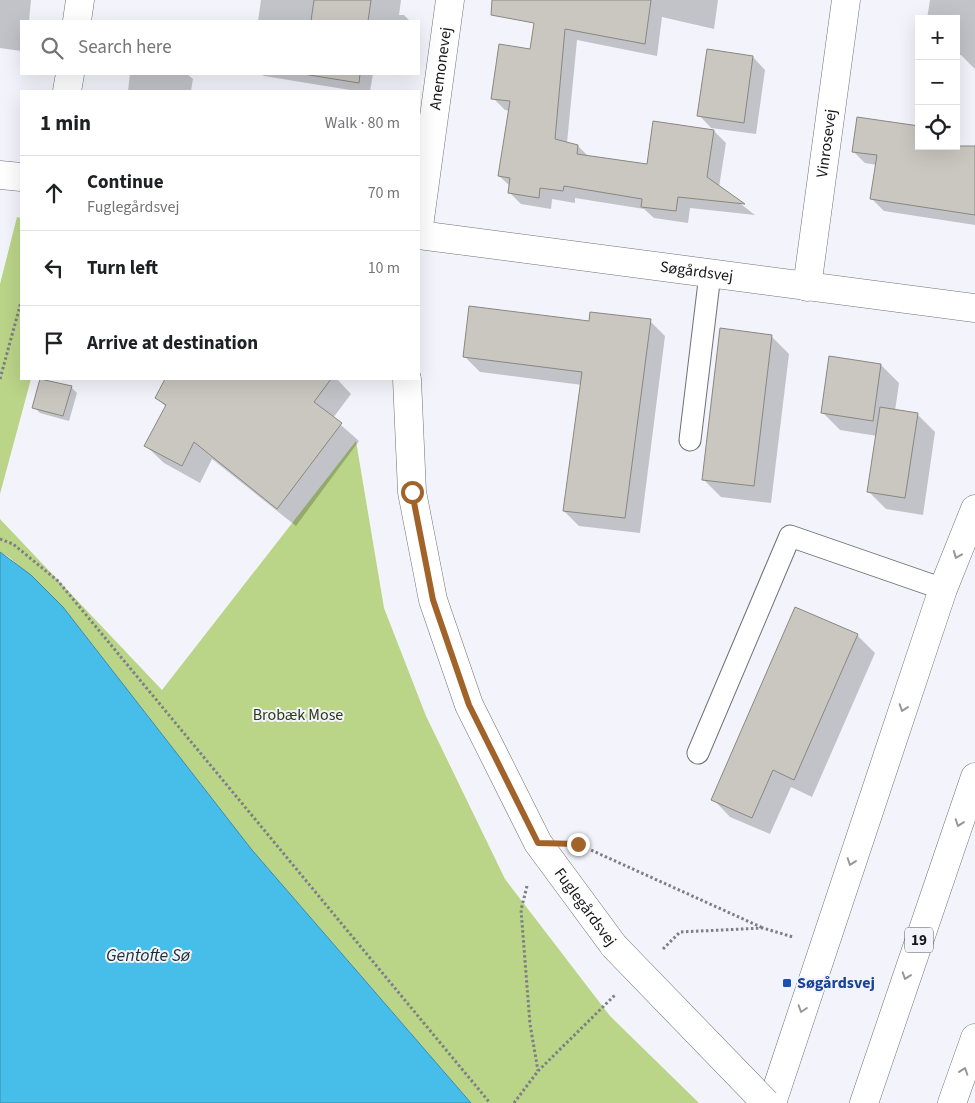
<!DOCTYPE html>
<html lang="en">
<head>
<meta charset="utf-8">
<style>
  body { margin:0; font-family:"Source Sans 3",sans-serif; background:#f2f2f2; color:#202124 }
  .controls { position:absolute; right:15px; top:15px; display:grid; overflow:hidden; border-radius:0px; box-shadow:0 5px 20px #0002 }
  .controls button { width:45px; height:45px; display:grid; place-items:center; padding:0; border:0; border-bottom:1px solid #e0e0e0; background:#fff; color:#202124; font:25px sans-serif }
  .stop { position:absolute; width:15px; height:15px; margin:-11px; border:4px solid #a2632b; border-radius:50%; background:#fff }
  .stop.end { background:#a2632b; border-color:#fff; box-shadow:0 1px 5px #0008 }
  .list { margin:0; padding:0; list-style:none }
  h2 { display:flex; justify-content:space-between; align-items:center; height:65px; margin:0; padding:0 20px; font-size:21px }
  h2 small { font-size:16px; font-weight:400; color:#757577 }
  .list li { display:grid; grid-template-columns:32px 1fr auto; gap:15px; align-items:center; box-sizing:border-box; height:75px; padding:0 20px; border-top:1px solid #e0e0e0 }
  .list b { display:block; font-size:19px; white-space:nowrap }
  .list p { margin:0; font-size:16px; white-space:nowrap; color:#757577 }
  .list em { font-size:16px; font-style:normal; color:#757577 }
  .icon { flex:none; width:28px; height:28px; fill:none; stroke:currentColor; stroke-width:2; stroke-linecap:round; stroke-linejoin:round }
  .map { position:relative; flex:none; width:975px; height:1103px; overflow:hidden }
  .search { position:absolute; background:#fff; box-shadow:0 5px 20px #0002; left:20px; top:20px; width:400px; height:55px; display:flex; align-items:center; gap:12px; box-sizing:border-box; padding:0 18px; border-radius:0px; color:#757577; font-size:19px }
  .panel { position:absolute; background:#fff; box-shadow:0 5px 20px #0002; left:20px; top:90px; width:400px; height:290px; border-radius:0px }
  .map>svg:first-child { display:block }
  .green { fill:#bad488 }
  .water { fill:#47bde9; stroke:#398bab }
  .shadow { fill:#0003 }
  .building { fill:#cac7c1; stroke:#8a8781 }
  .lines { fill:none; stroke-linecap:round; stroke-linejoin:round }
  .service-casing { stroke:#707176; stroke-width:23 }
  .minor-casing { stroke:#707176; stroke-width:29 }
  .tertiary-casing { stroke:#707176; stroke-width:29 }
  .motorway-casing { stroke:#707176; stroke-width:29 }
  .path { stroke:#7e7f84; stroke-width:3; stroke-dasharray:2.5 2.5; stroke-linecap:butt }
  .service { stroke:#fff; stroke-width:21 }
  .minor { stroke:#fff; stroke-width:28 }
  .tertiary { stroke:#fff; stroke-width:28 }
  .motorway { stroke:#fff; stroke-width:28 }
  .minor-bridge-casing { stroke:#707176; stroke-width:29; stroke-linecap:butt }
  .minor-bridge { stroke:#fff; stroke-width:28 }
  .oneway { stroke:#979798 }
  .route { stroke:#a2632b; stroke-width:6 }
  .transit-dot { fill:#1a4fb4; stroke:#f3f4fb; stroke-width:2 }
  .labels { text-anchor:middle; dominant-baseline:central; stroke-width:4; stroke-linejoin:round; paint-order:stroke }
  .shield { fill:#f3f4fb; stroke:#59595e; stroke-width:1 }
  .shield-label { font-size:15px; font-weight:bold; fill:#17171a }
  .street-label { font-size:16px; fill:#17171a; stroke:#f3f4fb }
  .park-label { font-size:16px; fill:#2d3913; stroke:#f3f4fb }
  .transit-label { font-size:16px; font-weight:bold; fill:#164399; stroke:#f3f4fb; text-anchor:start }
  .water-label { font-size:18px; font-style:italic; fill:#1c3038; stroke:#f3f4fb }
</style>
</head>
<body>
<div class="map">
<svg width="975" height="1103" viewBox="0 0 975 1103">
  <rect width="100%" height="100%" fill="#f3f4fb"/>
  <g class="green">
    <path d="M17 217 21 218V379H31L0 494V284Z"/>
    <path d="M356 441 384 608 426 716 505 879 610 1016 699 1103H471L252 850 63 607 10 558 0 552V519L162 690Z"/>
  </g>
  <path class="water" d="M0 552 31 575 63 607 252 850 471 1103H0Z"/>
  <g class="shadow">
    <path d="M0 0H31L29 21H21V51L0 48Z"/>
    <path d="M261 0H401L399 15H404L410 21H258Z"/>
    <path d="M538 0H718L714 29 662 17 657 56 577 40 567 143 578 146 589 157 648 165 714 131 726 143 719 187 755 215 690 208 688 223 654 218 644 209 575 198V203L552 199 551 209 521 204 509 192 510 186 499 176 510 111 505 110 493 98 532 50Z"/>
    <path d="M930 0H975V69L961 55H956V19H927Z"/>
    <path d="M753 57 765 70 756 134 711 128 699 115Z"/>
    <path d="M130 74H187L193 79 191 91H128Z"/>
    <path d="M261 74H373L370 91H356L264 76Z"/>
    <path d="M919 146 975 158V225L884 211 872 199 877 165 865 163 853 151Z"/>
    <path d="M650 321 665 336 640 533 579 526 564 511 582 385 480 372 465 357 590 322Z"/>
    <path d="M771 336 789 354 771 503 721 497 703 479Z"/>
    <path d="M881 365 899 383 895 411 918 415 935 432 923 515 886 509 869 492 877 436 840 430 822 412Z"/>
    <path d="M41 379 71 387 77 393 69 421 40 413 34 407Z"/>
    <path d="M167 379H246L277 395 289 379H337L351 394 333 418 359 441 296 526 212 459 200 483 164 463 146 446 166 407 157 398Z"/>
    <path d="M857 635 875 653 812 797 791 787 770 834 730 817 713 799Z"/>
  </g>
  <g class="building">
    <path d="M314 0H371L368 21H311Z"/>
    <path d="M492 0H651L645 44 565 29 555 139 578 145 577 154 647 164 653 121 714 130 707 177 745 204 678 197 676 211 641 207 642 199 564 186 563 191 540 188 539 198 508 193 510 178 498 176 510 101 491 99 499 44 530 49 534 23 491 15Z"/>
    <path d="M707 49 753 56 744 123 697 116Z"/>
    <path d="M303 74H360L359 83Z"/>
    <path d="M857 117 919 126V146H975V215L870 199 877 155 852 152Z"/>
    <path d="M469 306 589 321 590 312 651 319 625 518 563 511 582 372 463 357Z"/>
    <path d="M720 328 772 335 754 486 702 480Z"/>
    <path d="M829 356 881 364 873 421 821 413Z"/>
    <path d="M40 379 72 386 63 416 32 408Z"/>
    <path d="M165 379H331L314 402 342 423 277 509 194 442 182 466 144 446 166 405 155 398Z"/>
    <path d="M880 407 918 413 905 498 867 492Z"/>
    <path d="M795 607 858 634 794 780 773 770 752 818 711 800Z"/>
  </g>
  <g class="lines">
    <g class="service-casing">
      <g id="service">
        <path d="M690 440 710 274"/>
        <path d="M698 753 790 536 943 589"/>
      </g>
    </g>
    <g class="minor-casing">
      <g id="minor">
        <path d="M77 21 80 0"/>
        <path d="M67 91 70 74"/>
        <path d="M0 175 21 177"/>
        <path id="s1" d="M419 226 450 0"/>
        <path id="s2" d="M419 235 975 308"/>
        <path id="s3" d="M807 287 846 0"/>
        <path id="s4" d="M407 379 412 492 433 600 469 705 538 843 614 946"/>
      </g>
    </g>
    <g class="tertiary-casing">
      <path id="tertiary" d="M772 1103 943 589 975 509"/>
    </g>
    <g class="motorway-casing">
      <g id="motorway">
        <path d="M864 1103 975 777"/>
        <path d="M952 1103 975 1038"/>
      </g>
    </g>
    <g class="path">
      <path d="M0 379 21 302"/>
      <path d="M0 539 13 544 58 581 490 1103"/>
      <path d="M582 846 763 928"/>
      <path d="M527 886 521 910 530 1024 538 1071"/>
      <path d="M663 949 680 932 763 928 793 937"/>
      <path d="M514 1103 538 1071 615 995"/>
    </g>
    <use href="#service" class="service"/>
    <use href="#minor" class="minor"/>
    <use href="#tertiary" class="tertiary"/>
    <use href="#motorway" class="motorway"/>
    <g class="minor-bridge-casing">
      <path id="minor-bridge" d="M614 946 766 1103"/>
    </g>
    <use href="#minor-bridge" class="minor-bridge"/>
  </g>
  <defs><path id="oneway-chevron" d="M-2-3.5L2.5 0L-2 3.5" fill="none" stroke-width="1.6" stroke-linecap="round" stroke-linejoin="round" transform="scale(1.25)"/></defs>
  <g class="oneway">
    <use href="#oneway-chevron" transform="translate(957 555) rotate(112)"/>
    <use href="#oneway-chevron" transform="translate(903 708) rotate(109)"/>
    <use href="#oneway-chevron" transform="translate(959 823) rotate(109)"/>
    <use href="#oneway-chevron" transform="translate(851 862) rotate(109)"/>
    <use href="#oneway-chevron" transform="translate(906 976) rotate(109)"/>
    <use href="#oneway-chevron" transform="translate(802 1009) rotate(108)"/>
    <use href="#oneway-chevron" transform="translate(964 1071) rotate(-71)"/>
  </g>
  <g class="lines">
    <path class="route" d="M412 492 433 600 469 705 538 843 578 844"/>
  </g>
  <rect class="transit-dot" x="782" y="978" width="10" height="10" rx="2.5"/>
  <g class="labels">
    <rect class="shield" x="905" y="927.5" width="28" height="25" rx="4"/>
    <g class="shield-label">
      <text x="919" y="940">19</text>
    </g>
    <g class="street-label">
      <text stroke="none"><textPath href="#s1" startOffset="159">Anemonevej</textPath></text>
      <text stroke="none"><textPath href="#s3" startOffset="145">Vinrosevej</textPath></text>
      <text stroke="none"><textPath href="#s2" startOffset="280">Søgårdsvej</textPath></text>
      <text stroke="none"><textPath href="#s4" startOffset="568">Fuglegårdsvej</textPath></text>
    </g>
    <g class="park-label">
      <text x="298" y="715">Brobæk Mose</text>
    </g>
    <g class="transit-label">
      <text x="797" y="983">Søgårdsvej</text>
    </g>
    <g class="water-label">
      <text x="148" y="955">Gentofte Sø</text>
    </g>
  </g>
</svg>
<div class="controls">
<button>+</button>
<button>−</button>
<button><svg class="icon" aria-label="locate" viewBox="0 0 24 24"><circle cx="12" cy="12" r="6"/><path d="M12 2v4M12 18v4M2 12h4M18 12h4"/></svg></button>
</div>
<div class="stop" style="left:412px;top:492px"></div>
<div class="stop end" style="left:578px;top:844px"></div>
<div class="search"><svg class="icon" aria-label="search" viewBox="0 0 24 24"><circle cx="10" cy="10" r="6"/><path d="M15 15l6 6"/></svg>Search here</div>
<section class="panel">
<h2>1 min<small>Walk · 80 m</small></h2>
<ul class="list">
<li><svg class="icon" aria-label="ahead" viewBox="0 0 24 24"><path d="M12 20V5M6 11l6-6 6 6"/></svg><div><b>Continue</b><p>Fuglegårdsvej</p></div><em>70 m</em></li>
<li><svg class="icon" aria-label="left" viewBox="0 0 24 24"><path d="M17 20v-9H6M10 6l-5 5 5 5"/></svg><div><b>Turn left</b></div><em>10 m</em></li>
<li><svg class="icon" aria-label="arrive" viewBox="0 0 24 24"><path d="M6 21V4h12l-3 4 3 4H6"/></svg><div><b>Arrive at destination</b></div></li>
</ul>
</section>
</div>
</body>
</html>
